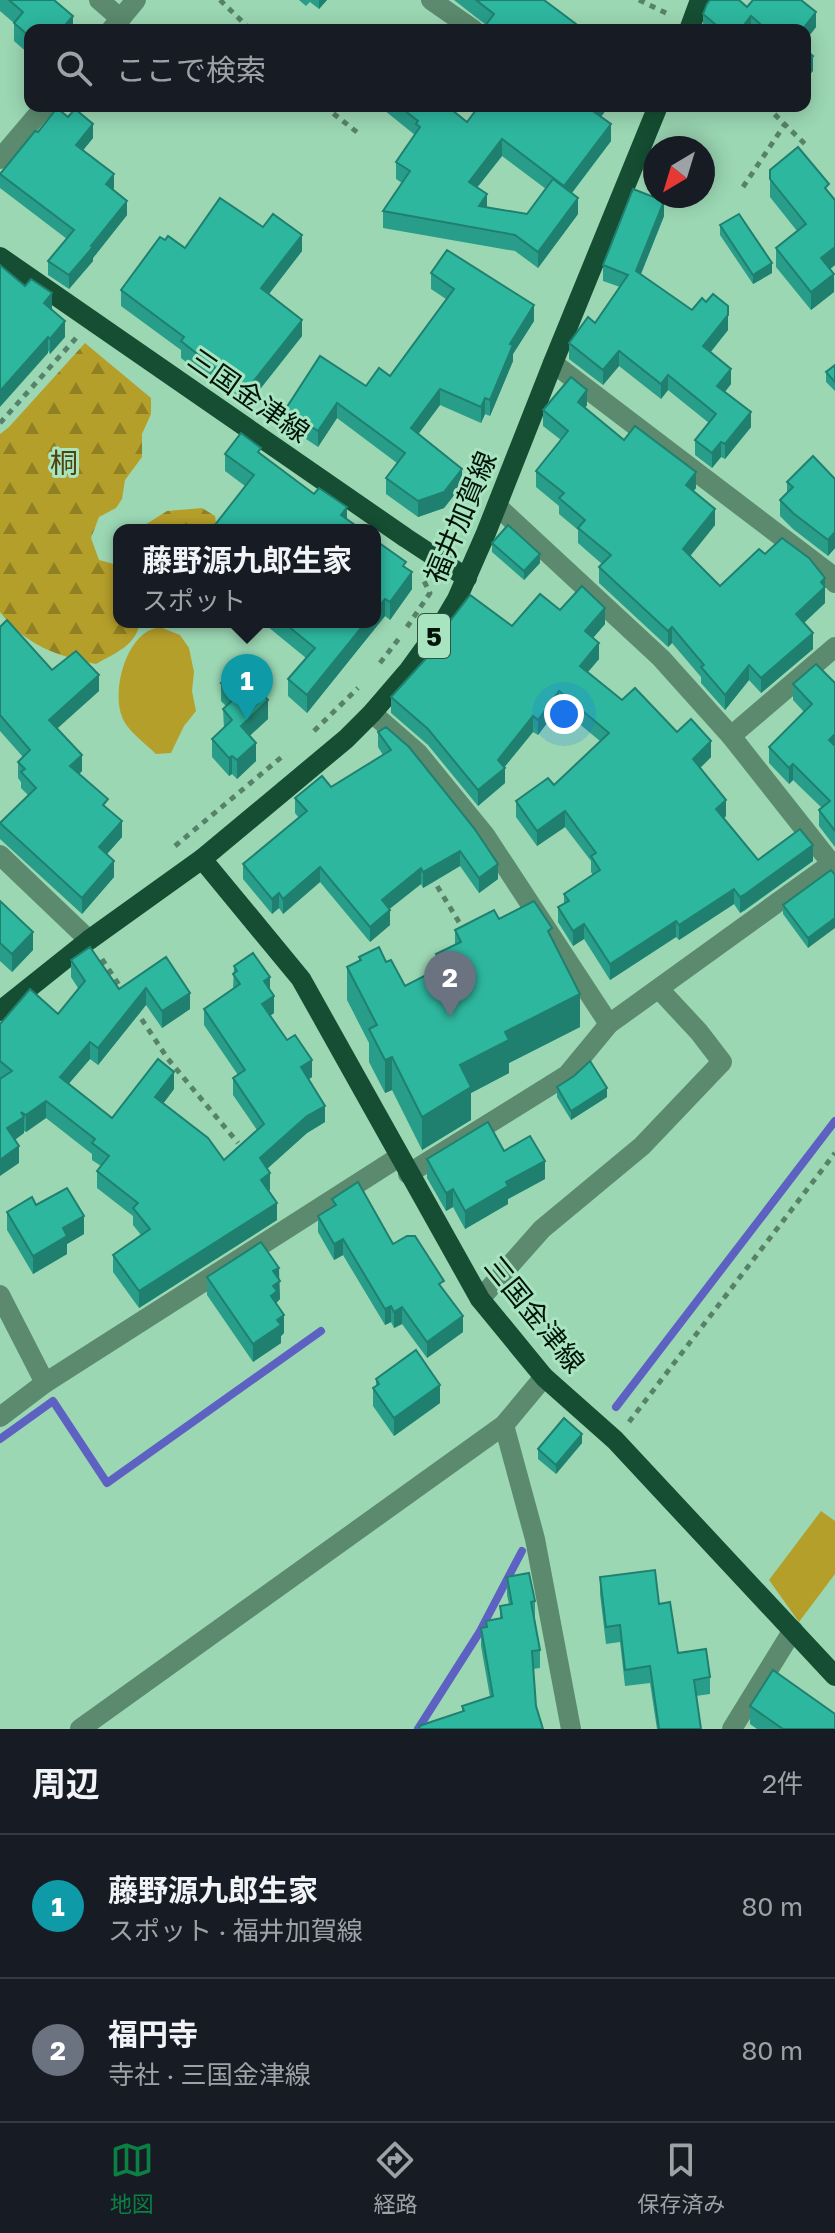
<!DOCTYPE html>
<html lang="ja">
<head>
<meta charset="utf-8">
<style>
  body { margin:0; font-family:"Golos Text","Noto Sans JP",sans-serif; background:#242831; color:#f1f3f6 }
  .compass { position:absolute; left:643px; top:136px; width:72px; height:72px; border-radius:50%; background:#171b24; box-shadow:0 4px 20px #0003; rotate:218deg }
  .you { position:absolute; left:564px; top:714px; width:28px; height:28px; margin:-20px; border:6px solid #fff; border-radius:50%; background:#1a73e8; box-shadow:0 0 0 12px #1a73e833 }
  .badge { display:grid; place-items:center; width:52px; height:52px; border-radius:50%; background:#0b8043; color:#fff; font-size:26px; font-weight:700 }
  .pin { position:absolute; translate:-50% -66px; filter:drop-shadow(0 2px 4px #0008) }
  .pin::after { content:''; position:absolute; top:42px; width:28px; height:24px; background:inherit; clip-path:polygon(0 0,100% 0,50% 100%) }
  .popup { position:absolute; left:113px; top:524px; width:268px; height:104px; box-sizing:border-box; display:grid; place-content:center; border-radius:16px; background:#171b24; filter:drop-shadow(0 2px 6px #0005); font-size:26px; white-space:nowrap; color:#9ea1a6 }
  .popup b { font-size:30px; color:#f1f3f6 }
  .popup::after { content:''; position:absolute; left:50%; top:100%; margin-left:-16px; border:16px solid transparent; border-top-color:#171b24 }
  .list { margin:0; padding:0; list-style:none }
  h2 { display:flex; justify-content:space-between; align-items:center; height:104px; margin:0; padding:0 32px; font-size:34px }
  h2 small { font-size:26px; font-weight:400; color:#9ea1a6 }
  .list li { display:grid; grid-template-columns:52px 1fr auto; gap:24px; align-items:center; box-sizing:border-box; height:144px; padding:0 32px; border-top:2px solid #363941 }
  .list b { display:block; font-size:30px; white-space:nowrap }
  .list p { margin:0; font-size:26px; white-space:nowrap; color:#9ea1a6 }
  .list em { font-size:26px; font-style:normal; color:#9ea1a6 }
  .icon { flex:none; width:44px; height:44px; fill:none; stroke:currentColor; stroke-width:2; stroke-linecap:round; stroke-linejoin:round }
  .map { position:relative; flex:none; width:835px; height:1729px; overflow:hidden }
  .search { position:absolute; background:#171b24; box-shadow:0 4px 20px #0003; left:24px; right:24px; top:24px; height:88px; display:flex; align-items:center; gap:20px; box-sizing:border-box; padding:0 28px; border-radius:16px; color:#9ea1a6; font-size:30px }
  .sheet { height:392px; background:#171b24 }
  nav { display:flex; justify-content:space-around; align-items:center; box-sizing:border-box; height:112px; border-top:2px solid #363941; background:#171b24; font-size:22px; color:#9ea1a6 }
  nav a { display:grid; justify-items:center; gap:4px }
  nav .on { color:#0b8043 }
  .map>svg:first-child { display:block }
  .green { fill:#b59f2b }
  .forest { fill:url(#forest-firs) }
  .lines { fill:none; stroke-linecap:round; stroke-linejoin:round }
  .stream { stroke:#5d62c2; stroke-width:8 }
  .path { stroke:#578269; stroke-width:5; stroke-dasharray:6 6; stroke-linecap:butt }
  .minor { stroke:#5b8a6e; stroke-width:20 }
  .major { stroke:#154e33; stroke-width:20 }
  .wall { fill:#289d89; fill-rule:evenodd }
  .shaded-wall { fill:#20806f }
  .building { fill:#2eb79f; stroke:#20806f; stroke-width:2 }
  .labels { text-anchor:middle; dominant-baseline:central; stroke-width:6; stroke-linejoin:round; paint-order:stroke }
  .shield { fill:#a8e4c0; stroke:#325240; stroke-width:2 }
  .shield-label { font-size:26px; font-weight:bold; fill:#001409 }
  .street-label { font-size:28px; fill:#001409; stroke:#a8e4c0 }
  .park-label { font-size:28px; fill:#4e440e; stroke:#a8e4c0 }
</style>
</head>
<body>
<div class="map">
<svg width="835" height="1729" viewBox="0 0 835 1729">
  <defs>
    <pattern id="forest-firs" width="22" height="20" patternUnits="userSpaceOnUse" patternTransform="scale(2)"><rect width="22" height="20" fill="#b59f2b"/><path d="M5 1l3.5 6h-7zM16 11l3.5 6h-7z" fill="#918023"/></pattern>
  </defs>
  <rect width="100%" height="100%" fill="#9bd7b3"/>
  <g class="green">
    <path d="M160 627 180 635 189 648 194 672 192 691 196 711 184 726 171 753 156 754C147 745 132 734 125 723 110 698 123 645 148 631 151 629 156 628 160 627Z"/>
    <path d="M821 1511 835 1521V1574L799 1622 769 1580Z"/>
  </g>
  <g class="forest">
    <path d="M85 343 151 398V414L142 434V457L125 480 122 499 116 508 99 517 91 538 99 560 114 564 119 560V622H140C136 646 115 653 96 664 57 656 25 645 0 612V434L9 427Z"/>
    <path d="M202 508 215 516 217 530H137L167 511Z"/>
  </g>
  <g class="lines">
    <g class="stream">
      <path d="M616 1407 835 1121"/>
      <path d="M0 1439 53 1401 107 1483 321 1331"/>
      <path d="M418 1729 479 1633 522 1551"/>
    </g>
    <g class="path">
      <path d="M220 0 251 30"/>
      <path d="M639 0 666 13"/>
      <path d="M324 106 358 133"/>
      <path d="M766 106 808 147"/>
      <path d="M743 187 785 124"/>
      <path d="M0 423 77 337"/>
      <path d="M407 627 430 593 423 579"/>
      <path d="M380 663 401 636"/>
      <path d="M314 731 358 688"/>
      <path d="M175 846 284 755"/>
      <path d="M431 876 465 932"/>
      <path d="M102 959 123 991"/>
      <path d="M135 1009 168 1059 238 1143"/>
      <path d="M629 1422 835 1153"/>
    </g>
    <g class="minor">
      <path d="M99 0 121 19"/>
      <path d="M431 0 474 30"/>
      <path d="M111 30 136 0"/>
      <path d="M0 159 45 106"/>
      <path d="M553 363 833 576 835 583"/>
      <path d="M497 506 661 658 731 736 832 864"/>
      <path d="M372 713 418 753 485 835 609 1024"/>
      <path d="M731 736 835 647"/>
      <path d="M0 855 89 940"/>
      <path d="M408 1174 567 1075 609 1024 835 861"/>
      <path d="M0 1295 45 1383"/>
      <path d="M480 1299 542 1229 642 1146 722 1062 699 1032 659 989"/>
      <path d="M544 1377 504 1425 535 1539 571 1729"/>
      <path d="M0 1417 45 1383 399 1157"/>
      <path d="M80 1729 504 1425"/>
      <path d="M732 1729 793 1630"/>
    </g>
    <g class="major">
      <path d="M689 30 700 0"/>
      <path d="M0 257 406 538 467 578"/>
      <path d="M202 859 301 979 480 1299 544 1377 615 1440 835 1676"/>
      <path d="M0 1011 89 940 202 859 346 739 372 713 409 670 441 626 457 599 486 533 553 363 658 106"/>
    </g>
  </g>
  <g class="wall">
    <path d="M0 0H54L73 30H30V55L14 41V23L0 11Z"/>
    <path d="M299 0H327L319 9 310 2 306 6Z"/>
    <path d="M454 0H544L486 25Z"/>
    <path d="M805 3 816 27 805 41V30L703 29V14L747 7Z"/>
    <path d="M379 106H447L467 122 479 106H609L601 117 611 141 572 193 578 214 538 268 515 251 383 228V211L402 183 396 179V162L415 135ZM502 156 546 189 527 214 487 208 477 187Z"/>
    <path d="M38 132 93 138 83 150 114 188 113 189 127 215 93 258V261L69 289 48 275V261L67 239 0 188V173Z"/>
    <path d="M770 170 829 193 835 200V265L830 269 834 292 811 310 776 267V248L797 231 770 197Z"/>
    <path d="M664 216 641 274 692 310 728 330 710 352 731 384 725 392 751 427 725 459 721 457 712 468 695 455V440L709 423 668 390 661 399 619 366 603 385 569 359V343L595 323 620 287 603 281V265Z"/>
    <path d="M720 225 772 273 753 284 720 235Z"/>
    <path d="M263 227 302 251 269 294 302 336 245 408 181 358V350L121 306V290L165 240 185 248Z"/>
    <path d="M0 265 52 309 65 337 50 354Z"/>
    <path d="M431 273 534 321 513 354V361L490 416 485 414 481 423 440 405 418 434 462 485 444 508 418 517 386 494V478L397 463 337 418 318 447 285 425V410L366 386 390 376 446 299 431 289Z"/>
    <path d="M835 365V391L826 382V372Z"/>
    <path d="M587 405 585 408 624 440 696 488 693 491 715 525 690 556 720 586 765 554 825 578V603L804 623 813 649 761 693 749 680 725 710 701 683V677L672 643 668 647 599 583V567L602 564 578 543V530L559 514V506L536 487V471L561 440 543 426V410Z"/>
    <path d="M225 454H261L347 519 245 486 225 471Z"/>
    <path d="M835 479V548L828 556 793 529 780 516V500L787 493V482Z"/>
    <path d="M375 540 406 568 412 589 390 620 385 616 307 713 288 696V679L306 658 262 622H375Z"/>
    <path d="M492 543 540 563 524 580 492 552Z"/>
    <path d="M560 610 605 624 593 638 599 659 588 672 622 700 677 732 711 757 700 768 726 816 724 818 758 860 813 861 744 911 740 913 734 904 679 940 676 937 610 980 584 939 573 946 558 922V907L564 904V894L593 875 591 872V861L565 827 537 846 516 817V801L554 785 600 741 559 707 538 735 533 732 504 767 505 783 478 806 428 745 391 713V697L437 647V638L512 626Z"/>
    <path d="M0 627 52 670 99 691 57 728 82 771 79 774 108 810 122 837 107 854 114 877 82 914 0 839V822L28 795 21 788V782L18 778V762L23 757 0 731Z"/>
    <path d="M221 683 268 719 250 735 256 761 237 779 232 774 229 776 212 757V739L224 728 223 709 226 706 221 701Z"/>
    <path d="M835 683V847L819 826V810L822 808 793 780 789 784 769 763V747L804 712 793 700V684Z"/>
    <path d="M378 732 498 879 479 893 460 866 423 888 421 884 389 909 390 925 370 942 320 882 283 914 279 908 272 914 243 879V864L299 818 295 813V798L331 787 383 755 378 747Z"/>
    <path d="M831 870 808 948 783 914V905Z"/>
    <path d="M0 901 33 950 12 972 0 961Z"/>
    <path d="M499 919 552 940 580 1027 509 1063V1073L471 1093V1120L422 1150 392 1090 385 1093 369 1062V1043L347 1000V967L359 961V957L386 962 405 986 436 970V954L455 945V930Z"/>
    <path d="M166 957 190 1009 162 1028 146 1005 98 1065 90 1059 68 1084 112 1118 174 1089 163 1104 224 1160 257 1130 233 1095V1078L238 1075 204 1025V1009L233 989 234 966 270 990 274 1013 270 1016 312 1077 309 1079 325 1122 307 1133 267 1169 270 1190 268 1191 277 1220 139 1308 113 1272V1255L141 1235 133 1225V1216L97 1188V1171L101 1166 92 1160V1154L46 1118 26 1132 24 1131V1133L15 1140 19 1163 0 1078V1024L58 1014 78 988 71 977V960L119 989Z"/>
    <path d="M557 1087 607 1097 571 1120 557 1097Z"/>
    <path d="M504 1151 545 1179 508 1199V1204L465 1229 453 1207 446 1211 427 1178V1159Z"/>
    <path d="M332 1199 393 1244 444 1291 463 1332 427 1358 402 1324 394 1328 391 1322 385 1325 343 1255 334 1260 318 1232V1216L332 1207Z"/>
    <path d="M36 1205 84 1234 67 1244V1254L33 1274 7 1230V1212Z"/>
    <path d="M207 1277 279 1279 280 1299 277 1302V1304L284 1333 281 1336V1343L253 1362 207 1295Z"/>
    <path d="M376 1379 440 1403 394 1436 373 1406V1388L376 1386Z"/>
    <path d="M582 1443 556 1474 538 1459V1449Z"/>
    <path d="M507 1577 535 1601V1619L540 1650V1668L533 1669 536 1706 543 1729H419V1726L462 1712V1706L490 1697 481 1646V1628L486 1627V1621L500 1618V1606L509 1604 507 1595Z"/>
    <path d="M600 1577 659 1604 678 1653 710 1677V1694L696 1696 701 1729H657L650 1683 625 1686 620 1642 606 1644 600 1594Z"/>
    <path d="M750 1706 835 1729H757L750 1724Z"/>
  </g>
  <g class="shaded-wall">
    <path d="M319 0H327L319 9Z"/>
    <path d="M816 12V27L805 41V30H802Z"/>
    <path d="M73 16V30H61Z"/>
    <path d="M751 16V30H740Z"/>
    <path d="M813 56V71L805 80V65Z"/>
    <path d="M597 106H609L593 127V111Z"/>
    <path d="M93 124V138L76 159V145Z"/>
    <path d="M611 124V141L564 203V186Z"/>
    <path d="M502 139V156L469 198V182Z"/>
    <path d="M114 174V188L106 198V184Z"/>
    <path d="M487 194V211L479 206Z"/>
    <path d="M578 198V214L538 268V252Z"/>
    <path d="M127 201V215L93 258V261L69 289V275Z"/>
    <path d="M664 201V216L636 286V271Z"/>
    <path d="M302 235V251L261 304V288Z"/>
    <path d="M835 247V265L821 276V258Z"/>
    <path d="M772 263V273L753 284V275Z"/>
    <path d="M834 274V292L811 310V292Z"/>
    <path d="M52 293V309L44 318V303Z"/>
    <path d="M534 305V321L513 354V361L490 416V400L510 344Z"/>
    <path d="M728 315V330L703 362V346Z"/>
    <path d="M302 320V336L245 408V392Z"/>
    <path d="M65 321V337L50 354V339Z"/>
    <path d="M48 337V353L0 407V391Z"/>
    <path d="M619 351V366L603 385V370Z"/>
    <path d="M731 369V384L717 401V386Z"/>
    <path d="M668 375V390L661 399V384Z"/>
    <path d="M440 389V405L411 444V428Z"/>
    <path d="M587 390V405L578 417V402Z"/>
    <path d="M485 398V414L481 423V407Z"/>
    <path d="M337 403V418L318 447V431Z"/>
    <path d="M751 412V427L725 459V444Z"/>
    <path d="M721 442V457L712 468V453Z"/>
    <path d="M462 469V485L444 508 418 517V501Z"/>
    <path d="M696 472V488L686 501V485Z"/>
    <path d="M347 507V524L341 515Z"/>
    <path d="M715 509V525L683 565V549Z"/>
    <path d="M835 532V548L828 556V540Z"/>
    <path d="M540 554V563L524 580V571Z"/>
    <path d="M412 572V589L390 620V602Z"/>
    <path d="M825 578V603L796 630V614Z"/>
    <path d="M385 599V616L307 713V695L366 622H375V611Z"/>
    <path d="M605 608V624L585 647V631Z"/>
    <path d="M672 627V643L668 647V631Z"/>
    <path d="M813 633V649L761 693V678Z"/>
    <path d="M599 643V659L580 681V666Z"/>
    <path d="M749 665V680L725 710V695Z"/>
    <path d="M99 675V691L49 736V720Z"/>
    <path d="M559 691V707L538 735V720Z"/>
    <path d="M268 700V719L241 744V726Z"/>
    <path d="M533 716V732L503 769 505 768V783L478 806V790L498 760Z"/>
    <path d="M835 734V750L829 740Z"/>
    <path d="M711 741V757L693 775V759Z"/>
    <path d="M256 743V761L237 779V760Z"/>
    <path d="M82 755V771L70 782V766Z"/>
    <path d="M232 756V774L229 776V758Z"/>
    <path d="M793 764V780L789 784V768Z"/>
    <path d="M726 800V816L716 825V809Z"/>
    <path d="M565 811V827L537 846V831Z"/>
    <path d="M122 821V837L99 863V847Z"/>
    <path d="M813 845V861L740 913V897Z"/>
    <path d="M460 851V866L423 888V872Z"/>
    <path d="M114 861V877L82 914V898Z"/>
    <path d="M498 864V879L479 893V878Z"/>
    <path d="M320 867V882L283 914V899Z"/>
    <path d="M421 868V884L382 915V900Z"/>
    <path d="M734 889V904L679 940V925Z"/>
    <path d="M279 893V908L272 914V899Z"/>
    <path d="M390 910V925L370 942V927Z"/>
    <path d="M835 918V928L808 948V938Z"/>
    <path d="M676 921V937L610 980V964Z"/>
    <path d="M584 924V939L573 946V931Z"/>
    <path d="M33 932V950L12 972V954Z"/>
    <path d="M270 977V994L264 981Z"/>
    <path d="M146 988V1005L98 1065V1048Z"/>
    <path d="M190 993V1009L162 1028V1011Z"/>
    <path d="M580 994V1027L509 1063V1073L471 1093V1120L422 1150V1117L460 1065 505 1032Z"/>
    <path d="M274 996V1013L262 1021V1004Z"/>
    <path d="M90 1042V1059L60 1094V1077Z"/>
    <path d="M392 1057V1090L385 1093V1060Z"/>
    <path d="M312 1060V1077L301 1084V1067Z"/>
    <path d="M174 1072V1089L155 1114V1097Z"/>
    <path d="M607 1088V1097L571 1120V1111Z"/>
    <path d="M46 1101V1118L26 1132V1115Z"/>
    <path d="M325 1106V1122L307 1133 260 1175V1158L307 1116Z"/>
    <path d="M24 1117V1133L7 1145V1128Z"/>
    <path d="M19 1146V1163L0 1176V1160Z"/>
    <path d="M545 1161V1179L508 1199V1204L465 1229V1211L506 1182Z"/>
    <path d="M270 1173V1190L261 1196V1180Z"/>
    <path d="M453 1189V1207L446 1211V1193Z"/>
    <path d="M277 1203V1220L139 1308V1291Z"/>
    <path d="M84 1216V1234L67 1244V1254L33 1274V1256L63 1228Z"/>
    <path d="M343 1239V1255L334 1260V1244Z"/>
    <path d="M279 1268 280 1299 277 1302V1309L271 1296 273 1271Z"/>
    <path d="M391 1306V1322L385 1325V1309Z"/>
    <path d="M402 1307V1324L394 1328V1312Z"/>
    <path d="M284 1315V1333L281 1336V1343L253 1362V1344L277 1320Z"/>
    <path d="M463 1316V1332L427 1358V1342Z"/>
    <path d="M440 1385V1403L394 1436V1418Z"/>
    <path d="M582 1434V1443L556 1474V1465Z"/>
  </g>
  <g class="building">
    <path d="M9 0H54L73 16 61 30H30V37L14 23 23 12Z"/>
    <path d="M476 0H544L584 30H482L494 14Z"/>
    <path d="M710 0H739L747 7 753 0H801L816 12 802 30H767L751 16 740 30H722L703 14 707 4Z"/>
    <path d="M805 49 813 56 805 65Z"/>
    <path d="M399 106H447L467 122 479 106H597L593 111 611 124 564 186 502 139 469 182 487 194 479 206 527 214 553 179 578 198 538 252 515 235 383 211 410 171 396 162 420 127 416 124 418 121Z"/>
    <path d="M57 108 68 117 75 109 93 124 76 145 114 174 106 184 127 201 91 246 93 247 69 275 48 261 74 230 0 174 35 131 38 132Z"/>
    <path d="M798 147 829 184 825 188 835 200V247L821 258 834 274 811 292 776 248 806 224 770 179V170Z"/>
    <path d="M633 189 664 201 636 271 692 310 702 298 706 302 713 294 728 306V315L703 346 731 369 717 386 751 412 725 444 721 442 712 453 695 440 716 414 668 375 661 384 619 351 603 370 569 343 588 317 595 323 628 275 603 265Z"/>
    <path d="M220 198 263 227 273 214 302 235 261 288 302 320 245 392 181 341 184 337 121 290 160 237 165 240 168 236 185 248Z"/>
    <path d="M739 214 772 263 753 275 720 225Z"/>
    <path d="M447 250 534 305 510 344 513 345 490 400 485 398 481 407 440 389 411 428 462 469 444 492 418 501 386 478 405 453 337 403 318 431 285 410 320 356 366 386 379 368 390 376 454 289 431 273Z"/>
    <path d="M0 265 25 286 31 279 52 293 44 303 65 321 50 339 48 337 0 391Z"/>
    <path d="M835 365V382L826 372Z"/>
    <path d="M571 377 587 390 578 402 624 440 635 426 696 472 686 485 715 509 683 549 720 586 759 549 765 554 782 538 809 558 825 578 821 582 825 587 796 614 813 633 761 678 749 665 725 695 701 667 704 665 672 627 668 631 599 567 611 555 578 528 585 520 559 498 564 493 536 471 568 431 543 410Z"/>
    <path d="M241 433 261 448 258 452 314 494 319 488 347 507 341 515 362 530H211L254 475 225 454Z"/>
    <path d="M813 456 835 479V532L828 540 793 513 780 500 793 487 787 482Z"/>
    <path d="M508 525 540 554 524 571 492 543Z"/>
    <path d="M375 540 406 562 403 566 412 572 390 602 385 599 375 611Z"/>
    <path d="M582 586 605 608 585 631 599 643 580 666 622 700 635 688 677 732 691 719 711 741 693 759 726 800 716 809 758 860 800 829 813 845 744 895 740 897 734 889 679 925 676 921 610 964 584 924 573 931 558 907 569 901 564 894 600 870 591 856 596 853 565 811 537 831 516 801 548 778 554 785 609 733 559 691 538 720 533 716 498 760 505 768 478 790 428 729 391 697 441 642 437 638 470 595 512 626 540 594 560 610Z"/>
    <path d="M7 620 52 670 76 651 99 675 49 720 82 755 70 766 108 799 103 805 122 821 99 847 114 861 82 898 0 823 36 788 21 772 25 769 18 762 30 750 0 715V627Z"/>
    <path d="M283 622H366L307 695 288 679 315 648Z"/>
    <path d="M816 664 835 683V734L829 740 835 746V831L819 810 830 801 793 764 789 768 769 747 812 704 793 684Z"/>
    <path d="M238 667 268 700 241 726 256 743 237 760 232 756 229 758 212 739 232 720 223 709 235 698 221 683Z"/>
    <path d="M386 727 409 747 474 828 498 864 479 878 460 851 423 872 421 868 382 900 390 910 370 927 320 867 283 899 279 893 272 899 243 864 307 811 295 798 322 776 331 787 391 750 378 732Z"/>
    <path d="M831 870 835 875V918L808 938 783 905Z"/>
    <path d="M0 901 33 932 12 954 0 943Z"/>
    <path d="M534 901 552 928 548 931 580 994 505 1032 509 1040 460 1065 471 1087 422 1117 392 1057 385 1060 369 1029 377 1025 347 967 361 960 359 957 379 947 386 962 391 960 405 986 442 967 436 954 461 942 455 930 494 910 499 919Z"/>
    <path d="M90 947 119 989 166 957 190 993 162 1011 146 988 98 1048 90 1042 60 1077 112 1118 158 1059 174 1072 155 1097 208 1138 224 1160 264 1124 233 1078 245 1070 204 1009 240 984 233 974 237 971 234 966 253 953 270 977 264 981 274 996 262 1004 287 1040 295 1035 312 1060 301 1067 325 1106 307 1116 260 1158 270 1173 261 1180 277 1203 139 1291 113 1255 150 1229 133 1208 138 1203 97 1171 109 1156 92 1143 95 1139 46 1101 26 1115 21 1112 24 1117 7 1128 19 1146 0 1160V1079L12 1071 0 1061V1024L30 989 58 1014 85 981 71 960Z"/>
    <path d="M590 1061 607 1088 571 1111 557 1087 574 1076Z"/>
    <path d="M488 1122 504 1151 530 1136 545 1161 506 1182 508 1186 465 1211 453 1189 446 1193 427 1159Z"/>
    <path d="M358 1182 393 1244 407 1236H415L444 1281 439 1284 463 1316 427 1342 402 1307 394 1312 391 1306 385 1309 343 1239 334 1244 318 1216 336 1205 332 1199Z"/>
    <path d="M67 1188 84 1216 63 1228 67 1236 33 1256 7 1212 32 1197 36 1205Z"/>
    <path d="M261 1242 279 1268 273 1271 280 1281 273 1286 277 1291 271 1296 284 1315 277 1320 281 1325 253 1344 207 1277Z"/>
    <path d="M416 1350 440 1385 394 1418 373 1388 379 1384 376 1379Z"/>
    <path d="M564 1418 582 1434 556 1465 538 1449Z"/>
    <path d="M655 1570 659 1604 670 1602 678 1653 706 1649 710 1677 694 1680 701 1729H659L650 1666 625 1670 620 1625 606 1627 600 1577Z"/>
    <path d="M529 1573 535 1601 531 1602 540 1650 532 1651 536 1706 543 1729H420L419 1726 464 1711 462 1706 493 1696 481 1628 487 1627 486 1621 502 1618 500 1606 512 1604 507 1577Z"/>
    <path d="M773 1670 835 1714V1729H783L750 1706Z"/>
  </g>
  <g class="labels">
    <rect class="shield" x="418" y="614" width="32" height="44" rx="6"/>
    <g class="shield-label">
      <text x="434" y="636">5</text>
    </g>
    <g class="street-label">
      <text transform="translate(249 395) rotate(35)">三国金津線</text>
      <text transform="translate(460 517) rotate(-67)">福井加賀線</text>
      <text transform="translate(535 1314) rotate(51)">三国金津線</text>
    </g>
    <g class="park-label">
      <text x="64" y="462">桐</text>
    </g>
  </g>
</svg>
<svg class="compass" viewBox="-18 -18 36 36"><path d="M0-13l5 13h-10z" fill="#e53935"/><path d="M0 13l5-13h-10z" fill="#9ea1a6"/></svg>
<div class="you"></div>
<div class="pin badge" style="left:247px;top:720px;background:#0f9aa8">1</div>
<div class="popup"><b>藤野源九郎生家</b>スポット</div>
<div class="pin badge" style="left:450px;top:1017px;background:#6b7280">2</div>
<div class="search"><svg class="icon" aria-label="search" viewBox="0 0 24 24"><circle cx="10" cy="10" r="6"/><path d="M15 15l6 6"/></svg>ここで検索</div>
</div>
<section class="sheet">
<h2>周辺<small>2件</small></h2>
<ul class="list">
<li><span class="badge" style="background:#0f9aa8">1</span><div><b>藤野源九郎生家</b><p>スポット · 福井加賀線</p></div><em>80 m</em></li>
<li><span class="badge" style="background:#6b7280">2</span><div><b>福円寺</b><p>寺社 · 三国金津線</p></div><em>80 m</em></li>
</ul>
</section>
<nav>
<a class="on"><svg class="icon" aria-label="map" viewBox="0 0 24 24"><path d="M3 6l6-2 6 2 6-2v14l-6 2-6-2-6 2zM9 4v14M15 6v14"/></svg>地図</a>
<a><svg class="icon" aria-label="directions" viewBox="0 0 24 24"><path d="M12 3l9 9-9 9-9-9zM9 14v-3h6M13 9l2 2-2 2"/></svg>経路</a>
<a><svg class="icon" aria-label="saved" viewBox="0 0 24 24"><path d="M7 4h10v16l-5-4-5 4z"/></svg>保存済み</a>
</nav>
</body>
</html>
